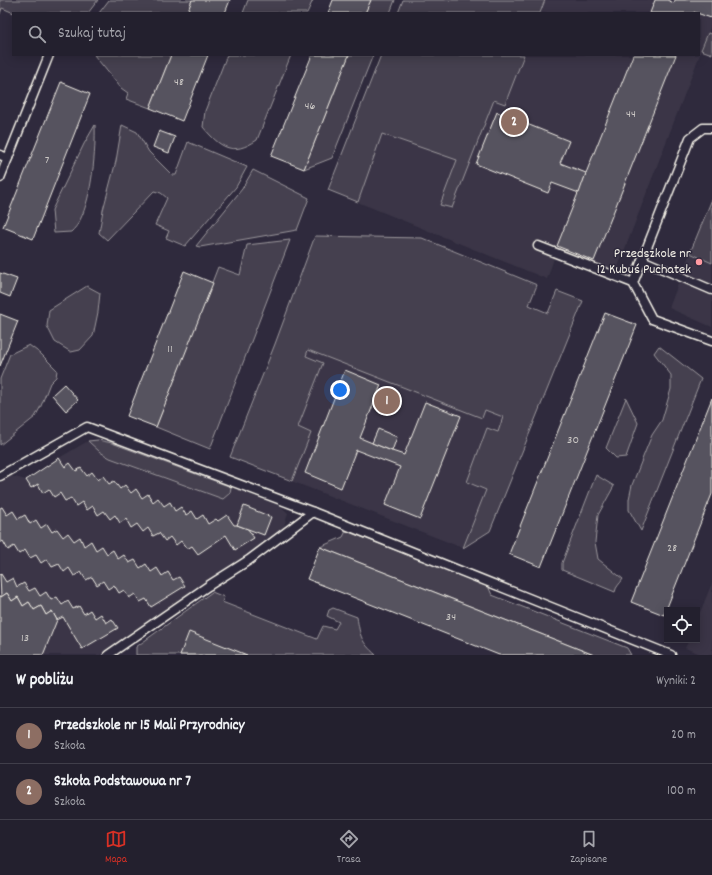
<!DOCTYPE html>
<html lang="pl">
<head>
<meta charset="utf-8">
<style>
  body { margin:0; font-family:Dekko,sans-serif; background:#2f2d3a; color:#f1f3f6 }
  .controls { position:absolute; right:12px; bottom:12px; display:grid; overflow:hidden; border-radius:0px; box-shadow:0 2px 10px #0003 }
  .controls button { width:36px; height:36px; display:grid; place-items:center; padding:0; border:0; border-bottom:1px solid #403e4a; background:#23202e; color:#f1f3f6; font:20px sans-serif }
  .you { position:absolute; left:340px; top:390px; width:14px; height:14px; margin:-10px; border:3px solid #fff; border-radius:50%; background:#1a73e8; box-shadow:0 0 0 6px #1a73e833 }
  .badge { display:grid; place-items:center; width:26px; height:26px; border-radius:50%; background:#d93025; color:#fff; font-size:13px; font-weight:700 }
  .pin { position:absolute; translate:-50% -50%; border:2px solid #fff; box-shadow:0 1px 4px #0006 }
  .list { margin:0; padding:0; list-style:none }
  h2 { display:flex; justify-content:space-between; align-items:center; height:52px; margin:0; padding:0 16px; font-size:17px }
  h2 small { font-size:13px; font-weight:400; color:#a3a3aa }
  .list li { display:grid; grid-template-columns:26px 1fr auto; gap:12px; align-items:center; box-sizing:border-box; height:56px; padding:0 16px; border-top:1px solid #403e4a }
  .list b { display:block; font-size:15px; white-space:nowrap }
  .list p { margin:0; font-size:13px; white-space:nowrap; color:#a3a3aa }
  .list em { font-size:13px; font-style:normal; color:#a3a3aa }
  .icon { flex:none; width:22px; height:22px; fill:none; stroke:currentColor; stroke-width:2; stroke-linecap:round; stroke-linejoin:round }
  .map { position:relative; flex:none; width:712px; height:655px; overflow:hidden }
  .search { position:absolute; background:#23202e; box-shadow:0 2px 10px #0003; left:12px; right:12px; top:12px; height:44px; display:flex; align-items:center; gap:10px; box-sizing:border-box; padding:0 14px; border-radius:0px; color:#a3a3aa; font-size:15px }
  .sheet { height:164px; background:#23202e }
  nav { display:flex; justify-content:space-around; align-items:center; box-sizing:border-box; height:56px; border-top:1px solid #403e4a; background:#23202e; font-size:11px; color:#a3a3aa }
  nav a { display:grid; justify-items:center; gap:2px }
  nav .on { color:#d93025 }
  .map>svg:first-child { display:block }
  .built { fill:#3b3647 }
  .green { fill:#454050; stroke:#9c989c }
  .building { fill:#56525f; stroke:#f4f1e8 }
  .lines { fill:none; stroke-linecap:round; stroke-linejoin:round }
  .service-casing { stroke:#f4f1e8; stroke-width:11 }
  .service { stroke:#2f2a3d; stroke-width:8 }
  .poi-dot { fill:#ff9aa2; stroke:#2f2a3d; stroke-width:1.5 }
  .labels { text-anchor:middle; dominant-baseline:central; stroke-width:3; stroke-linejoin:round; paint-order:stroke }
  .number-label { font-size:12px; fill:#ccc9c6 }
  .poi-label { font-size:14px; fill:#f4f1e8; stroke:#2f2a3d; text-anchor:end }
</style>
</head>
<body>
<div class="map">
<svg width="712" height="655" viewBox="0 0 712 655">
  <rect width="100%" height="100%" fill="#2f2a3d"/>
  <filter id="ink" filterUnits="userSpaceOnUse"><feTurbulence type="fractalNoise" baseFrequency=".025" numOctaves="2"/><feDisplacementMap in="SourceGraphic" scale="8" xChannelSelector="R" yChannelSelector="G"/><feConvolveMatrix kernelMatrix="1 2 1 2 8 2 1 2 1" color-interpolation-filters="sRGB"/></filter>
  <g filter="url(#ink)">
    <g class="built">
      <path d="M403 0H712V23L616 272 557 249 547 279 328 190 381 55H699V13H398Z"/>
      <path d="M712 199V327L669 308 690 253Z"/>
      <path d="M315 236 549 329 463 548 230 457 275 344Z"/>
      <path d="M88 441 100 452 110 458 223 499 230 493 231 487 274 501 288 513 283 529 196 591 100 655H0V483L11 476 26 480 59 458Z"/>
      <path d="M712 583V655H703L685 648 689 640H697V620Z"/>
    </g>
    <g class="green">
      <path d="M0 0H98L88 13H14L2 8 0 14Z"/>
      <path d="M109 0H192L187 13H99Z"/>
      <path d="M248 0H313L307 13H243Z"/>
      <path d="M371 0H395L390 13H365Z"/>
      <path d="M403 0H545L540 13H398Z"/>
      <path d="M708 33 712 34V54L701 50Z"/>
      <path d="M94 55H171L150 108 126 99 128 93 121 88Z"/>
      <path d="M227 55H291L257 140C232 157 220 147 203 127L205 111Z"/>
      <path d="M349 55H373L332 158 304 169Z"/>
      <path d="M381 55H524L505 104 494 100 452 208 440 205 457 160 382 134 358 202 328 190Z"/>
      <path d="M95 125C96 150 92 197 80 220 78 225 74 229 71 232L54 233 52 210 84 144Z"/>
      <path d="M122 125 137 132 149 152 172 175H176L188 142 247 167 236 187 185 246 166 238 169 231 155 225 167 198 161 193 154 191 107 240 99 233 103 210 116 161Z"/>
      <path d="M253 170 309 198 297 230 200 247 196 246 242 189Z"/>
      <path d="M712 199V263L690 253Z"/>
      <path d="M315 236 422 238 537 285 529 305 548 313 557 291 583 301 490 531 463 548 486 490 467 482 487 428 498 432 503 417 485 410 482 418 308 350 306 356 323 363 298 427 311 433 292 481 230 457 275 344Z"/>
      <path d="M290 240 210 449 156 427 218 267 240 275 247 245Z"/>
      <path d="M87 286 100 293 98 312 93 336 80 350 71 352 55 342 47 326 49 310Z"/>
      <path d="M29 345 41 354 57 370 56 377 50 383 41 406 35 417 0 445V379L10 354Z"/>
      <path d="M659 346 701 379 641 531 629 510V499L632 485 647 447 652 435 662 420 671 389V375L654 353Z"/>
      <path d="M626 398 638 423 626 457 616 458 606 448Z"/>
      <path d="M98 440 112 443 231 487 230 493 223 499 110 458 100 452 88 441Z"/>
      <path d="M596 475 614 486 598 515 595 542 598 559 623 579C620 584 616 586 615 592L562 570V563Z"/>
      <path d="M346 531 488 586 492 595 627 648 631 655H594L320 547 343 537Z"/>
      <path d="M212 592 224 597 222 602 317 639 323 626 335 629 339 622 327 616 329 610 333 608 357 617C360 636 361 642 376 655H136V647Z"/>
    </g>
    <g class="building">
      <path d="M192 0H230L225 13H187Z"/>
      <path d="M333 0H371L365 13H328Z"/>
      <path d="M655 0H667L674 3 675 0H712V17L711 18 694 12 693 13H650Z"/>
      <path d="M171 55H208L182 121 150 108Z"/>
      <path d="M312 55H349L304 169 271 156Z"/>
      <path d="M633 55H676L594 261 557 246Z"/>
      <path d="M61 82 90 94 33 239 3 227Z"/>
      <path d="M497 112 569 141 560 163 586 173 579 193 552 183 548 193 476 164Z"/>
      <path d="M159 131 175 137 169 153 153 147Z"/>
      <path d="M184 271 213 283 156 427 127 416Z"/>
      <path d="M0 273 17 279 10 297 0 293Z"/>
      <path d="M605 313 637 325 541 567 509 554Z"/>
      <path d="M0 314 18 321 0 366Z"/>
      <path d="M345 370 381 385 360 438 392 451 404 455 425 402 461 416 420 519 385 505 400 467 356 450 341 488 305 473Z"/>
      <path d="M64 384 78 400 66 411 52 395Z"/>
      <path d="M712 398V494L664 615 631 602Z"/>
      <path d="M378 429 397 437 392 451 372 443Z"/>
      <path d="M59 458 65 467 70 463 76 471 81 468 87 476 92 472 98 480 103 476 109 484 114 481 120 489 125 485 131 493 136 489 142 498 148 494 153 502 158 498 164 506 170 502 175 511 181 507 186 515 192 511 197 519 203 515 208 524 216 519 218 521 227 515 234 525H237L248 529 254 538 235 550 226 535 198 554 192 546 187 549 181 541 176 545 170 537 165 541 159 533 153 536 148 528 143 532 137 524 131 528 126 519 120 523 115 515 110 519 104 511 98 515 93 506 87 510 82 502 76 506 71 498 65 501 60 493 54 497 49 489 43 493 38 484 31 488 26 480Z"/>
      <path d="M244 506 271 517 264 535 237 525Z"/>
      <path d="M2 507 7 515 13 511 18 519 25 515 30 524 36 520 41 528 47 524 52 532 57 529 63 537 68 533 74 541 80 537 84 546 91 541 96 550 102 546 107 554 113 550 118 559 124 555 129 563 135 560 140 568 146 564 151 572 157 568 162 576 168 572 173 580 179 577 185 586 151 607 146 599 140 602 135 594 129 598 124 590 119 593 114 585 108 589 103 581 97 585 92 577 86 580 81 572 74 576 69 568 64 572 59 564 52 567 47 559 41 563 36 555 30 558 25 550 19 554 14 546 8 550 3 541 0 543V508Z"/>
      <path d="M320 547 594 655H499L307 579Z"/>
      <path d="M1 574 6 582 13 578 17 587 24 583 29 591 35 588 40 596 46 592 51 600 57 597 62 605 68 601 73 609 79 606 84 614 90 610 95 618 101 614 106 623 112 619 118 628 82 649 63 617 57 620 52 611 46 615 41 606 34 610 29 602 23 606 18 597 12 601 7 593 1 597 0 575Z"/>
      <path d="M7 593 12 601 18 597 23 606 29 602 34 610 41 606 46 615 52 611 57 620 43 655H0V596L1 597Z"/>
      <path d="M189 632 247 655H180Z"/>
    </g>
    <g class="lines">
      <g class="service-casing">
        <g id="service">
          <path d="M0 155 8 158"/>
          <path d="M0 178 49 55"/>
          <path d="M538 246 633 283 652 319 712 341"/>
          <path d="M642 260 712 290"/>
          <path d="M633 283 690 138 703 128H712"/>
          <path d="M0 476 87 427 313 512 671 655"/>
          <path d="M108 655 208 586 249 560 313 512"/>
        </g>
      </g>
      <use href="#service" class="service"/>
    </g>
  </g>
  <circle class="poi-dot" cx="699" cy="262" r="4"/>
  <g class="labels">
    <g class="number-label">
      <text x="179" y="82">48</text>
      <text x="310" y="106">46</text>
      <text x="631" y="114">44</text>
      <text x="47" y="160">7</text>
      <text x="170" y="349">11</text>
      <text x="573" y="440">30</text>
      <text x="672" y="548">28</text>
      <text x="451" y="617">34</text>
      <text x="25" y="638">13</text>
    </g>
    <g class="poi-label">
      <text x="691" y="254">Przedszkole nr<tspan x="691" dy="16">12 Kubuś Puchatek</tspan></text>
    </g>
  </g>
</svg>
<div class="controls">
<button><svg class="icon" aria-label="locate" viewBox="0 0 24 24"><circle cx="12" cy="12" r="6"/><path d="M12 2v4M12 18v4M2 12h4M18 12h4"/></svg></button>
</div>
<div class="you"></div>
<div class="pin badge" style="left:387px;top:401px;background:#8d6e63">1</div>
<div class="pin badge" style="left:514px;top:122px;background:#8d6e63">2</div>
<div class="search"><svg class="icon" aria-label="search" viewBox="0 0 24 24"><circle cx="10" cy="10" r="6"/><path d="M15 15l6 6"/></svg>Szukaj tutaj</div>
</div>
<section class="sheet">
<h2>W pobliżu<small>Wyniki: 2</small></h2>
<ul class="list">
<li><span class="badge" style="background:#8d6e63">1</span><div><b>Przedszkole nr 15 Mali Przyrodnicy</b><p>Szkoła</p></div><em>20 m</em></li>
<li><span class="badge" style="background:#8d6e63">2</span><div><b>Szkoła Podstawowa nr 7</b><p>Szkoła</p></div><em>100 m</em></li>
</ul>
</section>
<nav>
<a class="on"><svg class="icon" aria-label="map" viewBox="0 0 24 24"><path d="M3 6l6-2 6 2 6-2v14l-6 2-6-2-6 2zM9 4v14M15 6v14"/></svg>Mapa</a>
<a><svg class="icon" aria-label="directions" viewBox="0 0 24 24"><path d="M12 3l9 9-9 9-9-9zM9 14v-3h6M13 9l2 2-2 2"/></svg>Trasa</a>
<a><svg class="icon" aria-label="saved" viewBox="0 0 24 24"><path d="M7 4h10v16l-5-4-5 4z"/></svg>Zapisane</a>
</nav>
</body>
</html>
